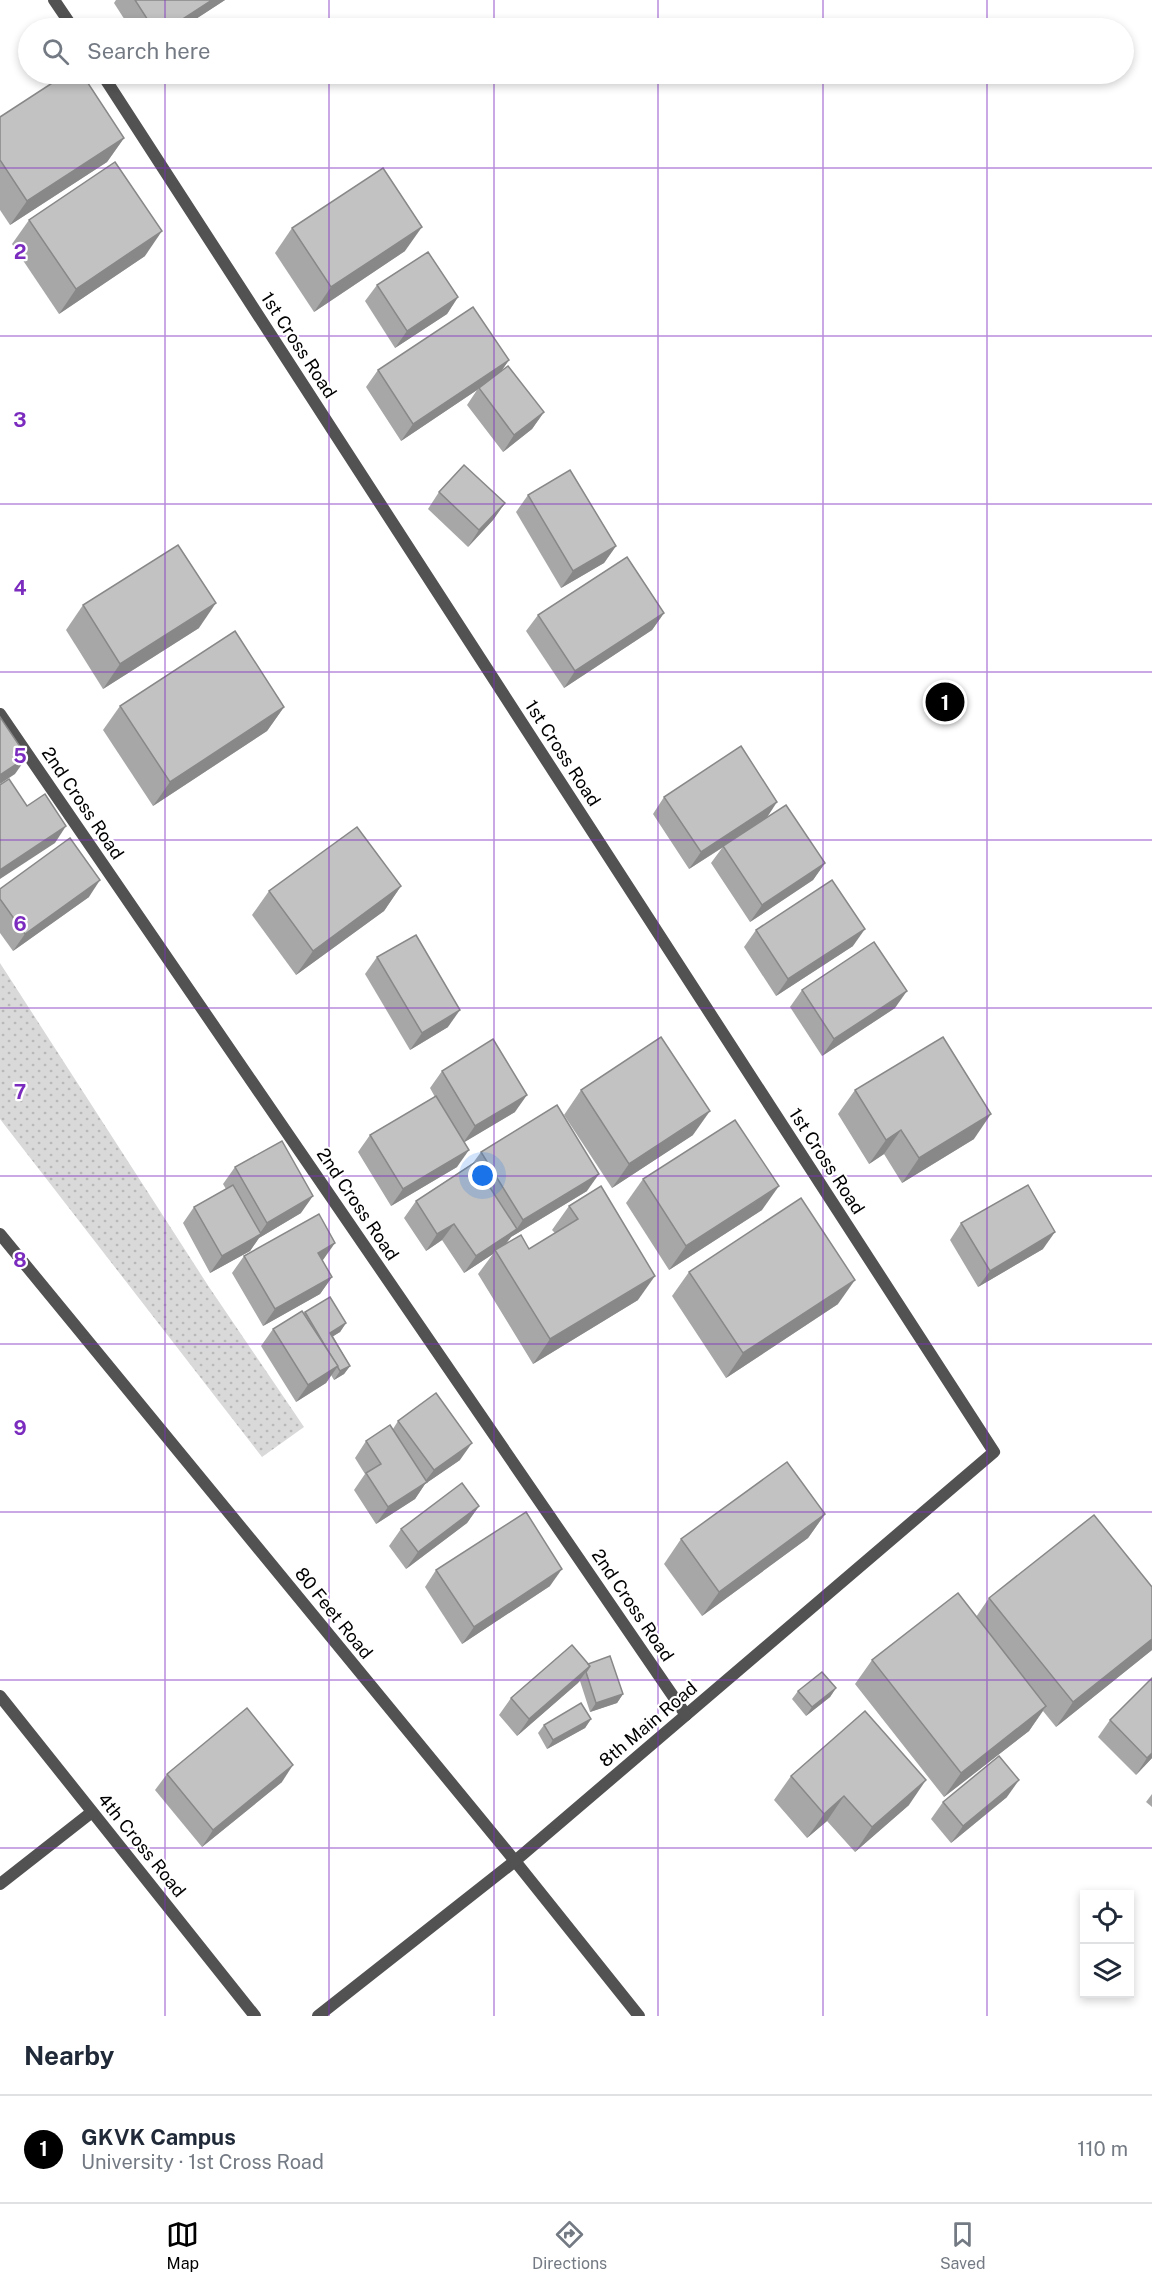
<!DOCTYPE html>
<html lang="en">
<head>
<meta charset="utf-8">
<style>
  body { margin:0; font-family:"Public Sans",sans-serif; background:#f6f6f7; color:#1f2937 }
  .controls { position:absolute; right:18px; bottom:18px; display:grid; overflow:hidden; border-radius:0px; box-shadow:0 3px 9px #0003 }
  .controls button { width:54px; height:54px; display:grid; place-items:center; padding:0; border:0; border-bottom:2px solid #e0e1e3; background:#fff; color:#1f2937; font:30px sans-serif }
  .you { position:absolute; left:483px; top:1176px; width:21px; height:21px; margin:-15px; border:4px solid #fff; border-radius:50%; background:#1a73e8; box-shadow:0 0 0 9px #1a73e833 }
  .badge { display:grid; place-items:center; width:39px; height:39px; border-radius:50%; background:#000; color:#fff; font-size:20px; font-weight:700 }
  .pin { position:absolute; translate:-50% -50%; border:3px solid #fff; box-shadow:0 2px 6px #0006 }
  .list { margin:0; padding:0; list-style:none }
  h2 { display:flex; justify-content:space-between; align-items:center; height:78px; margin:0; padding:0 24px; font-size:26px }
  h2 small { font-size:20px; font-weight:400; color:#747a83 }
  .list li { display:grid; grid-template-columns:39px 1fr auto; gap:18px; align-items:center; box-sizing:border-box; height:108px; padding:0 24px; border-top:2px solid #e0e1e3 }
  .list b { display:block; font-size:22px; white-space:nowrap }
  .list p { margin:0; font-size:20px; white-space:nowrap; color:#747a83 }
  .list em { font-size:20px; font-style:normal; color:#747a83 }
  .icon { flex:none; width:33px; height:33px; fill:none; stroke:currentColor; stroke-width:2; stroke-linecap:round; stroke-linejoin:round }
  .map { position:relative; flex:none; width:1152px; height:2016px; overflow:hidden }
  .search { position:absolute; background:#fff; box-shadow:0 3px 9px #0003; left:18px; right:18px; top:18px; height:66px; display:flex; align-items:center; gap:15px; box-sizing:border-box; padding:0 21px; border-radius:33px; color:#747a83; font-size:22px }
  .sheet { height:186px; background:#fff }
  nav { display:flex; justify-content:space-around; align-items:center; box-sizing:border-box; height:84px; border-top:2px solid #e0e1e3; background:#fff; font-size:16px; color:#747a83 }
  nav a { display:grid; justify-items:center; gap:3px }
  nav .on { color:#000 }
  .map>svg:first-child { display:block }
  .green { fill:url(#green-dots) }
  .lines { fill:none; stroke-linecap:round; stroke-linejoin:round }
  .minor { stroke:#525252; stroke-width:12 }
  .tertiary { stroke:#525252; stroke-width:12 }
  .wall { fill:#a7a7a7 }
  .shaded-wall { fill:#888 }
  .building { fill:#c2c2c2; stroke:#888; stroke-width:1.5 }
  .grid { fill:none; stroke:#7b2cbf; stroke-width:1.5; stroke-opacity:0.55 }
  .labels { text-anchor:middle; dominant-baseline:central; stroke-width:4.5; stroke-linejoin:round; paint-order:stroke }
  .street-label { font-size:18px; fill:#000; stroke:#fff }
  .grid-label { font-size:20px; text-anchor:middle; font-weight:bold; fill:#7b2cbf; stroke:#fff; stroke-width:4.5; stroke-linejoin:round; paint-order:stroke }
</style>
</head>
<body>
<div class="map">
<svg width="1152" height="2016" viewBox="0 0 1152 2016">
  <defs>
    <pattern id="green-dots" width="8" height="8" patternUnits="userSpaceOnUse" patternTransform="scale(1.5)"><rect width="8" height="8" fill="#d9d9d9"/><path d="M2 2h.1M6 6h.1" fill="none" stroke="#b8b8b8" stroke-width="1.8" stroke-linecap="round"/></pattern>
  </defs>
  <rect width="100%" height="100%" fill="#fff"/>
  <path class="green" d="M0 963 209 1287 304 1427 262 1457 0 1119Z"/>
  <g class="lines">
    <g class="minor">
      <path d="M54 0 73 28"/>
      <path d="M102 74 994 1452 515 1861"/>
      <path d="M0 714 686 1715"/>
      <path d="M0 1696 255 2016"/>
      <path d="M0 1884 92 1812"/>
    </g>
    <g class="tertiary">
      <path d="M0 1234 515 1861 639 2016"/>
      <path d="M318 2016 515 1861"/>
    </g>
  </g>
  <g class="wall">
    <path d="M116 0H225L182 28H130L114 3Z"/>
    <path d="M0 117 124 138 107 162 10 225 0 210Z"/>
    <path d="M29 220 145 256 59 314 12 244Z"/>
    <path d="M292 228 405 251 314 312 275 253Z"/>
    <path d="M377 285 458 297 447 314 395 348 365 301Z"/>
    <path d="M509 360 502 370 544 412 532 429 503 452 467 405 477 390 401 441 366 387 378 370Z"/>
    <path d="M439 492 505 503 493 520 468 547 428 509Z"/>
    <path d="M528 495 616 546 604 563 561 588 516 512Z"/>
    <path d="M83 605 199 628 103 689 66 630Z"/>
    <path d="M664 613 652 630 564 688 526 631 538 615Z"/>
    <path d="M120 706 284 707 267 731 153 806 103 730Z"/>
    <path d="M664 797 767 817 825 863 813 880 750 922 711 863 722 848 689 869 653 814Z"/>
    <path d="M401 886 384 911 296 975 252 915 269 891Z"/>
    <path d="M0 889 89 897 13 951 0 933Z"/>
    <path d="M756 930 853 946 776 996 744 947Z"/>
    <path d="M377 957 448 1027 410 1050 365 974Z"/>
    <path d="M802 990 895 1008 822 1056 790 1007Z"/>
    <path d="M442 1071 515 1112 464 1142 457 1167 391 1206 358 1152 370 1135 435 1097 430 1088Z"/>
    <path d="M581 1090 693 1135 612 1188 564 1115Z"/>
    <path d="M855 1090 974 1139 902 1183 884 1154 869 1164 838 1114Z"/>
    <path d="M481 1152 587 1191 511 1237 506 1243 529 1249 555 1233 552 1230 569 1206 638 1300 533 1364 478 1274 493 1254 464 1273 442 1240 426 1251 404 1218 416 1201 473 1163Z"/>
    <path d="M235 1167 301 1213 259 1238 250 1251 210 1273 183 1223 194 1207 226 1189 223 1184Z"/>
    <path d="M643 1179 762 1210 669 1270 626 1203Z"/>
    <path d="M961 1223 1043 1249 978 1287 950 1240Z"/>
    <path d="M244 1256 323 1260 322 1261 332 1277 320 1294 263 1326 232 1273Z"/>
    <path d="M689 1272 838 1304 726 1378 672 1296Z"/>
    <path d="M305 1312 346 1323 340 1332 333 1336 350 1366 344 1374 334 1380 331 1375 326 1383 296 1402 261 1346 273 1329Z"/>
    <path d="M398 1421 460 1460 425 1484 415 1499 376 1524 354 1490 365 1474 355 1458 366 1441 393 1429Z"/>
    <path d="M479 1506 467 1523 406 1569 389 1546 401 1529Z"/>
    <path d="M825 1514 808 1538 702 1616 664 1564 681 1539Z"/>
    <path d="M436 1570 550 1586 462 1644 425 1587Z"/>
    <path d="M1152 1587V1650L1056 1727 1043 1711 1029 1731 944 1797 855 1684 872 1660 976 1617 989 1598Z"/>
    <path d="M588 1664 623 1694 617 1703 590 1712 580 1681 517 1736 499 1715 511 1698Z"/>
    <path d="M1152 1678V1758L1136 1775 1098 1737 1110 1720Z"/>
    <path d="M836 1688 830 1697 806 1716 792 1699 798 1691Z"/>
    <path d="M591 1719 585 1728 547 1749 538 1733 544 1725Z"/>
    <path d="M167 1774 282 1782 202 1847 155 1790Z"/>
    <path d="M791 1776 909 1805 855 1852 827 1821 807 1838 774 1800Z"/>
    <path d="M1152 1794V1807L1146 1802Z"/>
    <path d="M1007 1797 951 1843 931 1819 943 1802Z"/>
  </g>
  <g class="shaded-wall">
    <path d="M212 0H225L182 28H169Z"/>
    <path d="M124 138 107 162 10 225 27 201Z"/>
    <path d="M422 227 405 251 314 312 331 287Z"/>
    <path d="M162 231 145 256 59 314 76 289Z"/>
    <path d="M458 297 447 314 395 348 407 331Z"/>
    <path d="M509 360 497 377 479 388 477 390 401 441 413 424Z"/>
    <path d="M544 412 532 429 503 452 514 435Z"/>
    <path d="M505 503 493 520 468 547 479 530Z"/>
    <path d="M616 546 604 563 561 588 573 571Z"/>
    <path d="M216 603 199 628 103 689 120 664Z"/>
    <path d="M664 613 652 630 564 688 575 671Z"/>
    <path d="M284 707 267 731 153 806 170 782Z"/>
    <path d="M27 757 15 774 0 784V775Z"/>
    <path d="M777 802 766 819 689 869 701 852Z"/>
    <path d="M66 826 55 843 0 879V870Z"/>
    <path d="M825 863 813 880 750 922 762 905Z"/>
    <path d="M100 880 89 897 13 951 25 934Z"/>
    <path d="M401 886 384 911 296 975 313 951Z"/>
    <path d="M865 929 853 946 776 996 788 979Z"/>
    <path d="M907 991 895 1008 822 1056 834 1039Z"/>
    <path d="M460 1010 448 1027 410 1050 422 1033Z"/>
    <path d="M527 1095 515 1112 463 1143 475 1126Z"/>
    <path d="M710 1111 693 1135 612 1188 629 1164Z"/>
    <path d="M991 1114 974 1139 902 1183 919 1158Z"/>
    <path d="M901 1130 884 1154 869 1164 886 1140Z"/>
    <path d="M469 1150 457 1167 391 1206 403 1189Z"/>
    <path d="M599 1174 587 1191 511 1237 523 1220Z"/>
    <path d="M779 1186 762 1210 669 1270 686 1246Z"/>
    <path d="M313 1196 301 1213 259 1238 250 1251 210 1273 222 1256 258 1236 267 1223Z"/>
    <path d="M454 1224 442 1240 426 1251 437 1234Z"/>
    <path d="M517 1229 505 1245 495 1250 493 1254 464 1273 476 1256Z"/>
    <path d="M1055 1232 1043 1249 978 1287 990 1271Z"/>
    <path d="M335 1243 323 1260 306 1270 318 1253Z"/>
    <path d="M655 1276 638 1300 533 1364 550 1339Z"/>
    <path d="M332 1277 320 1294 263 1326 275 1309Z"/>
    <path d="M855 1280 838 1304 726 1378 743 1353Z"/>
    <path d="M346 1323 340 1332 324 1342 330 1333Z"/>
    <path d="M338 1366 326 1383 296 1402 308 1385Z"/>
    <path d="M350 1366 344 1374 334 1380 340 1371Z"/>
    <path d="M472 1443 460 1460 425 1484 415 1499 376 1524 388 1507 423 1484 434 1470Z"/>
    <path d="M479 1506 467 1523 406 1569 418 1552Z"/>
    <path d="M825 1514 808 1538 702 1616 719 1592Z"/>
    <path d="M562 1569 550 1586 462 1644 474 1627Z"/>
    <path d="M1152 1639V1650L1056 1727 1073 1702Z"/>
    <path d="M590 1666 578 1683 517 1736 529 1719Z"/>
    <path d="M836 1688 830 1697 806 1716 812 1707Z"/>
    <path d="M623 1694 617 1703 590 1712 596 1703Z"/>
    <path d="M1046 1706 1029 1731 944 1797 961 1773Z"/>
    <path d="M591 1719 585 1728 547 1749 553 1740Z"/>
    <path d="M1152 1753V1758L1136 1775 1147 1758Z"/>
    <path d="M293 1765 282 1782 202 1847 213 1830Z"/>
    <path d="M926 1780 909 1805 855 1852 872 1827Z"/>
    <path d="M1019 1780 1007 1797 951 1843 963 1826Z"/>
    <path d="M844 1796 827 1821 807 1838 824 1814Z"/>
  </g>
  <g class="building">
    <path d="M135 0H212L169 28H153Z"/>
    <path d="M66 74H82L124 138 27 201 0 160V117Z"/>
    <path d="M115 162 162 231 76 289 29 220Z"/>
    <path d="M383 168 422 227 331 287 292 228Z"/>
    <path d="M428 252 458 297 407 331 377 285Z"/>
    <path d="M473 307 509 360 413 424 378 370Z"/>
    <path d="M508 366 544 412 514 435 479 388Z"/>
    <path d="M464 465 505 503 479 530 439 492Z"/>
    <path d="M570 470 616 546 573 571 528 495Z"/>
    <path d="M178 545 216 603 120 664 83 605Z"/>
    <path d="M627 557 664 613 575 671 538 615Z"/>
    <path d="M235 631 284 707 170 782 120 706Z"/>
    <path d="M0 717 27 757 0 775Z"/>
    <path d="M741 746 777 802 701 852 664 797Z"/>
    <path d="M9 779 27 806 45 794 66 826 0 870V785Z"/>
    <path d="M786 805 825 863 762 905 723 846Z"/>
    <path d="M357 827 401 886 313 951 269 891Z"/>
    <path d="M70 838 100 880 25 934 0 899V889Z"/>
    <path d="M832 880 865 929 788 979 756 930Z"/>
    <path d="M416 935 460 1010 422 1033 377 957Z"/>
    <path d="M874 942 907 991 834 1039 802 990Z"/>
    <path d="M661 1037 710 1111 629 1164 581 1090Z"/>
    <path d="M943 1037 991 1114 919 1158 901 1130 886 1140 855 1090Z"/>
    <path d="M493 1039 527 1095 475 1126 442 1071Z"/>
    <path d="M436 1096 469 1150 403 1189 370 1135Z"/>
    <path d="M557 1105 599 1174 523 1220 481 1152Z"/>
    <path d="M735 1120 779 1186 686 1246 643 1179Z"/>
    <path d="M282 1141 313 1196 267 1223 235 1167Z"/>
    <path d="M474 1163 517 1229 476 1256 454 1224 437 1234 416 1201Z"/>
    <path d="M233 1185 261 1234 222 1256 194 1207Z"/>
    <path d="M1028 1185 1055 1232 990 1271 961 1223Z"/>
    <path d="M601 1186 655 1276 550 1339 495 1250 521 1235 529 1249 578 1219 569 1206Z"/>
    <path d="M801 1198 855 1280 743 1353 689 1272Z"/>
    <path d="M319 1214 335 1243 318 1253 332 1277 275 1309 244 1256Z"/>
    <path d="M330 1297 346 1323 330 1333 350 1366 340 1371 305 1312Z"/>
    <path d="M302 1311 338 1366 308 1385 273 1329Z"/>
    <path d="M436 1393 472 1443 434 1470 398 1421Z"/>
    <path d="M390 1425 427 1482 388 1507 366 1473 381 1464 366 1441Z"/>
    <path d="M787 1462 825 1514 719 1592 681 1539Z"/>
    <path d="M462 1483 479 1506 418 1552 401 1529Z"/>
    <path d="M526 1512 562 1569 474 1627 436 1570Z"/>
    <path d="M1094 1515 1152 1587V1639L1073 1702 989 1598Z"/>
    <path d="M958 1593 1046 1706 961 1773 872 1660Z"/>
    <path d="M572 1645 590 1666 529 1719 511 1698Z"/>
    <path d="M610 1656 623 1694 596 1703 586 1672 590 1666 588 1664Z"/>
    <path d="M822 1672 836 1688 812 1707 798 1691Z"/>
    <path d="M1152 1678V1753L1147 1758 1110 1720Z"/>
    <path d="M581 1703 591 1719 553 1740 544 1725Z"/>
    <path d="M247 1708 293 1765 213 1830 167 1774Z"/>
    <path d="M865 1711 926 1780 872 1827 844 1796 824 1814 791 1776Z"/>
    <path d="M999 1756 1019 1780 963 1826 943 1802Z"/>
  </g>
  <path class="grid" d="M165 0V28M329 0V28M494 0V28M658 0V28M823 0V28M987 0V28M165 74V2016M329 74V2016M494 74V2016M658 74V2016M823 74V2016M987 74V2016M0 168H1152M0 336H1152M0 504H1152M0 672H1152M0 840H1152M0 1008H1152M0 1176H1152M0 1344H1152M0 1512H1152M0 1680H1152M0 1848H1152"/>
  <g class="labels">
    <g class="street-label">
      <text transform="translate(299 345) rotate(57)">1st Cross Road</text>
      <text transform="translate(563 753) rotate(57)">1st Cross Road</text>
      <text transform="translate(83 803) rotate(56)">2nd Cross Road</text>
      <text transform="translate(827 1161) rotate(57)">1st Cross Road</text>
      <text transform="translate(358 1204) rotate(56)">2nd Cross Road</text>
      <text transform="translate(633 1605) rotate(56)">2nd Cross Road</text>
      <text transform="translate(334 1613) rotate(51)">80 Feet Road</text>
      <text transform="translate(648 1724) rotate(-40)">8th Main Road</text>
      <text transform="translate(142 1845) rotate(51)">4th Cross Road</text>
    </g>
  </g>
  <g class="grid-label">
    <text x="20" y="259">2</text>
    <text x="20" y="427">3</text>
    <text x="20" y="595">4</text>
    <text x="20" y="763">5</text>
    <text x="20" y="931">6</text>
    <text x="20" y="1099">7</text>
    <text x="20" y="1267">8</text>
    <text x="20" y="1435">9</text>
  </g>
</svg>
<div class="controls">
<button><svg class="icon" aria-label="locate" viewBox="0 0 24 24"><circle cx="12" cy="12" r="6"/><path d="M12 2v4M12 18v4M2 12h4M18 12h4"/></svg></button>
<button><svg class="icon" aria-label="layers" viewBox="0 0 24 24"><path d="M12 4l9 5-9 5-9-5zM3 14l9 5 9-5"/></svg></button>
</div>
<div class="you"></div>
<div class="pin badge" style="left:945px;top:702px">1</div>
<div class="search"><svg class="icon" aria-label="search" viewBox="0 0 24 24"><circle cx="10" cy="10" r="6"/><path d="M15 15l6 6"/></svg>Search here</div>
</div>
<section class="sheet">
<h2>Nearby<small></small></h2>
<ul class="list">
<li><span class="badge">1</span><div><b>GKVK Campus</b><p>University · 1st Cross Road</p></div><em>110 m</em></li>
</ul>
</section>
<nav>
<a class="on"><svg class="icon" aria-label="map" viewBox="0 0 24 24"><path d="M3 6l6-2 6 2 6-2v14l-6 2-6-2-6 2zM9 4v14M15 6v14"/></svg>Map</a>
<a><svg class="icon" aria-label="directions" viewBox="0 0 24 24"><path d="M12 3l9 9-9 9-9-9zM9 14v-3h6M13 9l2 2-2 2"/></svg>Directions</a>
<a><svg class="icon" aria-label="saved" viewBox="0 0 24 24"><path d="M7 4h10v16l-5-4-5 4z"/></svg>Saved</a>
</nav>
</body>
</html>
